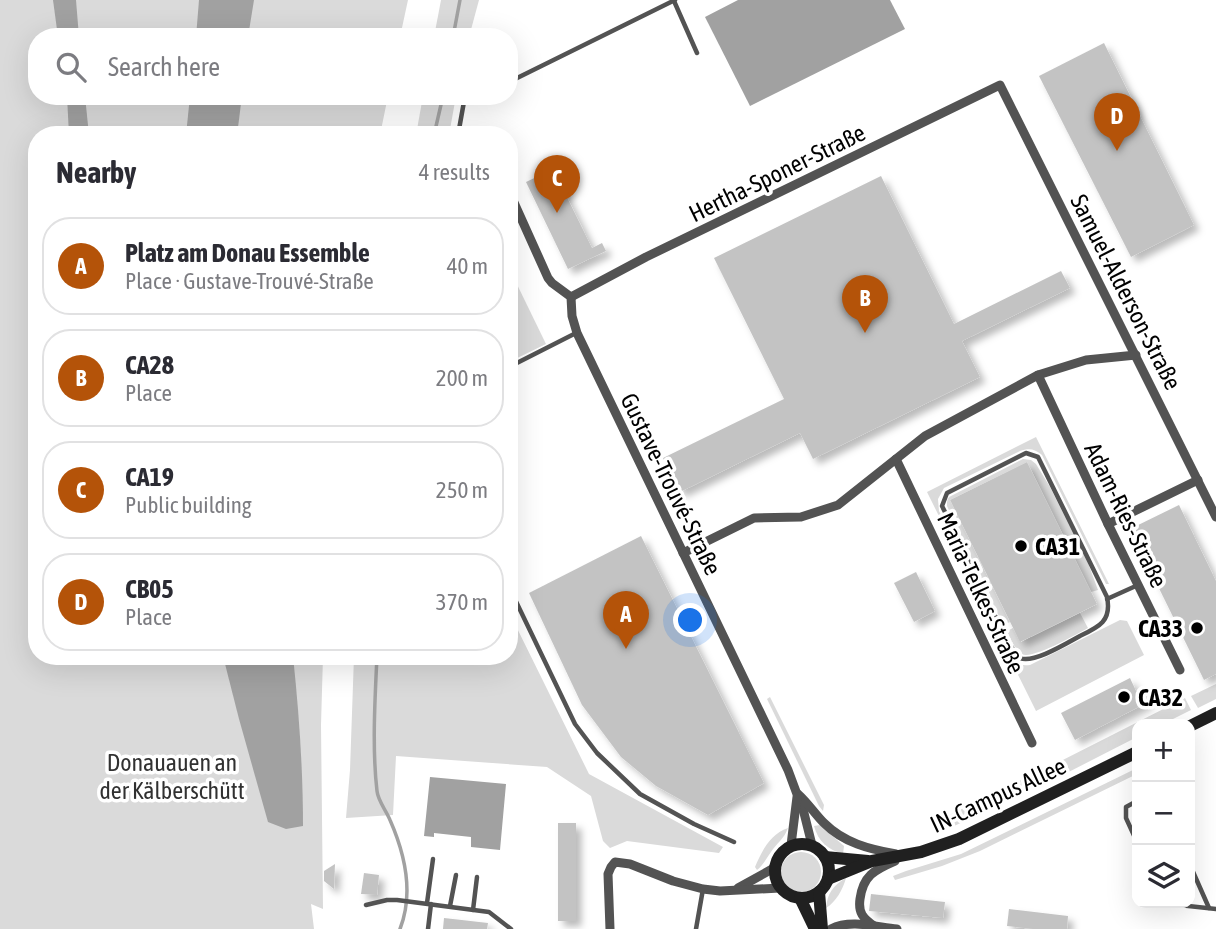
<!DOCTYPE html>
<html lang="en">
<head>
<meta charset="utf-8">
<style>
  body { margin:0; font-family:"Asap Condensed",sans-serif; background:#f2f2f3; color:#2b2b33 }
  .controls { position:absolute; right:21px; bottom:21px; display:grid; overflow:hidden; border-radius:14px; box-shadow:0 7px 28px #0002 }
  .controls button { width:63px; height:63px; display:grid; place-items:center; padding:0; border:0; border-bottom:2px solid #e1e1e2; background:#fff; color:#2b2b33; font:35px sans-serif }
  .you { position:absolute; left:691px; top:621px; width:24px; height:24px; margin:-18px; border:5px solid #fff; border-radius:50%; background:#1a73e8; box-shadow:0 0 0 10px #1a73e833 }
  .badge { display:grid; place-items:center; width:46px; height:46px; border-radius:50%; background:#b45309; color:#fff; font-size:23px; font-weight:700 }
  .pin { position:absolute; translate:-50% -58px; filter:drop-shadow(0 2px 4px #0008) }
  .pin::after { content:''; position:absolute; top:37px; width:24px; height:21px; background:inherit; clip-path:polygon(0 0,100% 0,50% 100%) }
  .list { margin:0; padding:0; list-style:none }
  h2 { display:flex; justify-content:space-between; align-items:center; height:91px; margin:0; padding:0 28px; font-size:30px }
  h2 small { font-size:23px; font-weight:400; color:#7c7c81 }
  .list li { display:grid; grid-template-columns:46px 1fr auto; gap:21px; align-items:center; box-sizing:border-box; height:98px; margin:0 14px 14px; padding:0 14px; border:2px solid #e1e1e2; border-radius:28px }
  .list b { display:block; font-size:26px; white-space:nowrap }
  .list p { margin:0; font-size:23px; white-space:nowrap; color:#7c7c81 }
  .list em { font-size:23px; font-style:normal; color:#7c7c81 }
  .icon { flex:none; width:38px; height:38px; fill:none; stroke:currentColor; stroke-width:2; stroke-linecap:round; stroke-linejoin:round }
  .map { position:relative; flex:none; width:1216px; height:929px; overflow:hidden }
  .search { position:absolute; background:#fff; box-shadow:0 7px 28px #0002; left:28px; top:28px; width:490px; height:77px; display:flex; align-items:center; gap:18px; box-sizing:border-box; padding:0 24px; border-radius:28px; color:#7c7c81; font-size:26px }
  .panel { position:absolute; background:#fff; box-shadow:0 7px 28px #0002; left:28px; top:126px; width:490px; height:539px; border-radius:28px }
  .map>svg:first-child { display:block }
  .green { fill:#dadada }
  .water { fill:#a1a1a1 }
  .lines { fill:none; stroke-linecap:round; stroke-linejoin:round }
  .stream { stroke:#a1a1a1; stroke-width:3.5 }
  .building { fill:#c3c3c3; filter:url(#shadow) }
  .lane { stroke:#535353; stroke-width:4.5 }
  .street { stroke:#535353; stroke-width:9 }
  .secondary { stroke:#202020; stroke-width:12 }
  .poi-dot { fill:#000; stroke:#fff; stroke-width:2.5 }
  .labels { text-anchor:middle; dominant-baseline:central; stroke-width:7; stroke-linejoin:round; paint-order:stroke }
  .street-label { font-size:24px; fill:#000; stroke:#fff }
  .poi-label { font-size:24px; font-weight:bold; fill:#000; stroke:#fff; text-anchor:start }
  .park-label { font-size:24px; fill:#313131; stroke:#fff }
</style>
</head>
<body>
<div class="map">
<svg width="1216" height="929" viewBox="0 0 1216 929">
  <defs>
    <filter id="shadow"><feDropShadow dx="5.5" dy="5.5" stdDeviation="3.5" flood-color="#0004"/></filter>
  </defs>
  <rect width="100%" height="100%" fill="#fff"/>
  <g class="green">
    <path d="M0 0H408L400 37H37V96H388L380 135H37V656H323L321 725 323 909 311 904 314 929H0Z"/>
    <path d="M441 0H479L469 37H434Z"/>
    <path d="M423 96H456L449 135H416Z"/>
    <path d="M509 268 546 344 509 362Z"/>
    <path d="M1036 437 1109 584H1106L1042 455C1035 449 1029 448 1020 451L944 488 938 499 939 511 1014 660C1019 665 1023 666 1030 665L1120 620 1127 621 1144 655 1036 711 927 492Z"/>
    <path d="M1023 459 1031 460 1036 464 1050 487 1088 563 1098 590 1091 592 1027 462 950 500 1010 622 1003 625 947 506C947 501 947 498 951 496Z"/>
    <path d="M509 612 589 774 723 847 719 853 627 841 610 848 603 841 591 796 547 767 396 756 393 815 346 818 350 770 354 656H509Z"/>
    <path d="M1080 613 1088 628C1077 634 1032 660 1022 654 1015 651 1010 637 1007 631L1013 628 1021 642Z"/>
    <path d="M1216 684V699L1198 708 1191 696Z"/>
    <path d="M770 697 824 805 823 811 819 806 767 699Z"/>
    <path d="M1185 698 1191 710 1163 724H1137V737L1055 779 1049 767Z"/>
    <path d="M1137 768V774L980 851 942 866 895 880 893 876 906 871 961 854Z"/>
    <path d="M1042 770 1047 781 944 831 939 820Z"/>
    <path d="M820 825 844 846 843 854C828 850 818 841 814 826Z"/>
    <path d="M788 828C784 839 777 843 771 852 766 859 764 864 757 870L755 867C762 851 770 834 788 828Z"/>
    <circle cx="801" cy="872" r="20"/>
    <path d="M846 878C843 889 836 902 826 908 827 894 833 885 846 878Z"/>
  </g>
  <g class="water">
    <path d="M53 0H76L79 37H58Z"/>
    <path d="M199 0H254L248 37H196Z"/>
    <path d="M738 0H890L905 29 750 106 705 17Z"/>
    <path d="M67 96H85L89 135H69Z"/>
    <path d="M190 96H242L237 135H186Z"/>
    <path d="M223 656H293C299 713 303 769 303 826L286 829 268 822 239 719Z"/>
    <path d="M430 777 506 784 500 850 471 847V837L434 833V837L424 836Z"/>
  </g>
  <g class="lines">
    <g class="stream">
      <path d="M453 37 460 0"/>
      <path d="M434 135 443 96"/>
      <path d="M377 656C375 698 372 749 377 791 378 801 386 810 390 820 405 854 414 893 400 929"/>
    </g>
  </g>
  <g class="building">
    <path d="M1104 43 1194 225 1131 257 1039 76Z"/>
    <path d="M553 169 592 248 602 243 606 251 568 269 526 182Z"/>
    <path d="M881 176 954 324 1061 271 1070 288 962 341 980 377 813 459 800 433 680 492 663 458 784 399 714 258Z"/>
    <path d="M1027 462 1097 604 1020 642 950 500Z"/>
    <path d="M1179 505 1216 581V674L1204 680 1130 529Z"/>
    <path d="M641 536 764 783 708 815 656 786 621 757 582 705 529 593Z"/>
    <path d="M916 572 935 611 914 622 894 583Z"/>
    <path d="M1130 678 1136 691 1141 688 1148 702 1075 740 1061 713Z"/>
    <rect x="558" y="823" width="18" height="98"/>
    <path d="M335 864 334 889 324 881V871Z"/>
    <path d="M364 873 379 875 377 895 361 894Z"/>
    <path d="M871 894 945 902 943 918 869 911Z"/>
    <path d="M1009 909 1068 916 1067 929H1033L1007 926Z"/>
    <path d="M444 918 488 923 487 929H443Z"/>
  </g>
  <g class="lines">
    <g class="lane">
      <path d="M674 1 697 53"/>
      <path d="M509 82 675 0"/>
      <path d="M466 96 473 99 480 96"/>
      <path d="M458 135 465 96"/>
      <path d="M509 367 576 333"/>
      <path d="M1026 453 1038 457 1107 597C1112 621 1099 627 1080 636 1067 643 1033 664 1020 658 1010 654 952 525 942 506L947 493Z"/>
      <path d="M509 587 575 724 597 753 640 794 694 824 734 842"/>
      <path d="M1107 599 1138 585"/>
      <path d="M1137 801 1126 807V818L1137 842"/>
      <path d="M1190 865 1209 908"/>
      <path d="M427 903 433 859"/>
      <path d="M1173 903 1179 905 1216 909"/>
      <path d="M366 905 387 900H397L489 912 511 929"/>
      <path d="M450 906 456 875"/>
      <path d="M473 910 477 877"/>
      <path d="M428 929 431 904"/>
      <path d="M696 929 703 889"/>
    </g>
    <g class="street">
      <path d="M512 198 548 278 552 283 571 297 572 316 577 333 788 770 804 813 812 845"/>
      <path d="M571 297 646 257 1000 85 1216 517"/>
      <path d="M1038 375 1108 524 1180 670"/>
      <path d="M896 459 1032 743"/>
      <path d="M1108 524 1198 480"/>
      <path d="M683 553 754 518 801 517 838 505 925 436 1038 375 1086 360 1136 355"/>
      <path d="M798 794C808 803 815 814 824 823 844 843 869 849 896 854"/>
      <path d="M791 845 797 797"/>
      <path d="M738 888 774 868"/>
      <path d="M874 926C863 918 858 913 860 899 863 876 874 870 895 861"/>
      <path d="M610 929 608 874 611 867 615 862 630 864 673 881 703 889 720 891 780 888"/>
      <path d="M831 929C850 919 876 927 897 929"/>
    </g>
    <g class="secondary">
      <path d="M1190 726 1216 713"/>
      <circle cx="802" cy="871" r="27"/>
      <path d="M825 857 868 861"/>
      <path d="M828 879 872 861 921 852 959 839 1137 752"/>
      <path d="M819 892 822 929"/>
      <path d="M800 898 815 929"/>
    </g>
  </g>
  <g class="poi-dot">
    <circle cx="1021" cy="546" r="7"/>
    <circle cx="1197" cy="628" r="7"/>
    <circle cx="1124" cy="697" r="7"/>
  </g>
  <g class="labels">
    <g class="street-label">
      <text transform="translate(777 173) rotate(-26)">Hertha-Sponer-Straße</text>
      <text transform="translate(1126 292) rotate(63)">Samuel-Alderson-Straße</text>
      <text transform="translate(671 484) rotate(64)">Gustave-Trouvé-Straße</text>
      <text transform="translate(1126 515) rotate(64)">Adam-Ries-Straße</text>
      <text transform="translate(981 593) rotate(65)">Maria-Telkes-Straße</text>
      <text transform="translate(998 795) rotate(-25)">IN-Campus Allee</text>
    </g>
    <g class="poi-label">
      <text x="1035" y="546">CA31</text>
      <text x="1183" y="628" text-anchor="end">CA33</text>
      <text x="1138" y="697">CA32</text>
    </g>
    <g class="park-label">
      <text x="172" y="762">Donauauen an<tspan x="172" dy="28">der Kälberschütt</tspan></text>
    </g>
  </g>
</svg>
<div class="controls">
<button>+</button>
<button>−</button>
<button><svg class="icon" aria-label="layers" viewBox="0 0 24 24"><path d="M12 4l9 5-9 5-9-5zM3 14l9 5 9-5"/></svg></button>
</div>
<div class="you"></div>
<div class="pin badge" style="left:626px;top:649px">A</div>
<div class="pin badge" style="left:865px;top:333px">B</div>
<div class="pin badge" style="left:557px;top:213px">C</div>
<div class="pin badge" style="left:1117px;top:151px">D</div>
<div class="search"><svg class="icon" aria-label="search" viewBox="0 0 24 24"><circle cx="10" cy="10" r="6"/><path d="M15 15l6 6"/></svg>Search here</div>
<section class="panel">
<h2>Nearby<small>4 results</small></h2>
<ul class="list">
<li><span class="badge">A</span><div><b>Platz am Donau Essemble</b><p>Place · Gustave-Trouvé-Straße</p></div><em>40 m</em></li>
<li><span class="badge">B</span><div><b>CA28</b><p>Place</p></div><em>200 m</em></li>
<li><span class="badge">C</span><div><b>CA19</b><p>Public building</p></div><em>250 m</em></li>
<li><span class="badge">D</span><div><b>CB05</b><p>Place</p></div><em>370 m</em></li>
</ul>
</section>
</div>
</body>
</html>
